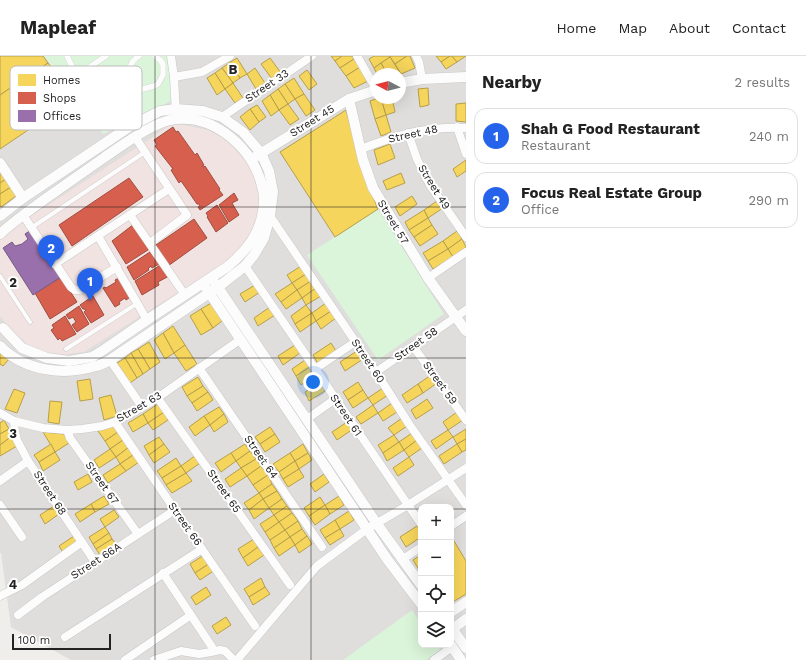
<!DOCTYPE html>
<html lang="en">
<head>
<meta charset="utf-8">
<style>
  body { margin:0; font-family:"Work Sans",sans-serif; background:#f2f2f2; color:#222 }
  .controls { position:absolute; right:12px; bottom:12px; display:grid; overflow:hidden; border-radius:8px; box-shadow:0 4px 16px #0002 }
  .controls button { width:36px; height:36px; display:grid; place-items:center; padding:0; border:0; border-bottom:1px solid #e0e0e0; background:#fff; color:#222; font:20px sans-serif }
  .compass { position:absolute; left:370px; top:12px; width:36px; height:36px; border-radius:50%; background:#fff; box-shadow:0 4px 16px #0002; rotate:277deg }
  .scale { position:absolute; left:12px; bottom:10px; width:99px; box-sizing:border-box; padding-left:4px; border:2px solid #222; border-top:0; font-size:11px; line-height:14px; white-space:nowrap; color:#222; -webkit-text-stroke:3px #fff; paint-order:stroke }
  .you { position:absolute; left:313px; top:326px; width:14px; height:14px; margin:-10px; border:3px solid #fff; border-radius:50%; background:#1a73e8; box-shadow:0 0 0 6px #1a73e833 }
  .badge { display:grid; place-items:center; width:26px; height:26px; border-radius:50%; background:#2563eb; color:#fff; font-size:13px; font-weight:700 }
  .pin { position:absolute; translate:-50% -33px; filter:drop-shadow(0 1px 2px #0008) }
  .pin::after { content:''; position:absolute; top:21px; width:14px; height:12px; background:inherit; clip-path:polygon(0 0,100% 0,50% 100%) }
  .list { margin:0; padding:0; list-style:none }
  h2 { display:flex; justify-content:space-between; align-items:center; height:52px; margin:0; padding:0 16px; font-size:17px }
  h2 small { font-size:13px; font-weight:400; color:#767676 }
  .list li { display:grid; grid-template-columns:26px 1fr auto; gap:12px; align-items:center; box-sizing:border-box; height:56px; margin:0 8px 8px; padding:0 8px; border:1px solid #e0e0e0; border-radius:12px }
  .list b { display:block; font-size:15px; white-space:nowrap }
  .list p { margin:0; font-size:13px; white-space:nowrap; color:#767676 }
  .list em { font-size:13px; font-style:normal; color:#767676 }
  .icon { flex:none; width:22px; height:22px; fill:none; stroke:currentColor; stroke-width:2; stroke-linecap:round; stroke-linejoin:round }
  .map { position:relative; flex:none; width:466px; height:604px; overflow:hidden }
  header { display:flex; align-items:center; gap:24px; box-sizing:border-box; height:56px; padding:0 20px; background:#fff; border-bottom:1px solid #e0e0e0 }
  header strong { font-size:19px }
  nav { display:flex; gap:22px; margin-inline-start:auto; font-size:14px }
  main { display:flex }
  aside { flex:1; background:#fff }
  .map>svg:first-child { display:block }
  .residential { fill:#dfdedc; fill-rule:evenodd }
  .commercial { fill:#f1e3e1 }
  .park { fill:#daf5da }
  .homes { fill:#f6d55c; stroke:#b69f4b }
  .shops { fill:#d6604d; stroke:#a04d40 }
  .offices { fill:#9970ab; stroke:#755982 }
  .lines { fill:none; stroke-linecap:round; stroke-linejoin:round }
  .service-casing { stroke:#c9c8c7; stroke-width:5 }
  .pedestrian-casing { stroke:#c9c8c7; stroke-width:6 }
  .minor-casing { stroke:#c9c8c7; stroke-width:9 }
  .tertiary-casing { stroke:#c9c8c7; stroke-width:11 }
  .service { stroke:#fdfcfc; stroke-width:4 }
  .pedestrian { stroke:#fdfcfc; stroke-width:5.5 }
  .minor { stroke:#fdfcfc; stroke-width:8 }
  .tertiary { stroke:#fdfcfc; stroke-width:10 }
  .grid { fill:none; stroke:#222; stroke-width:1; stroke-opacity:0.55 }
  .labels { text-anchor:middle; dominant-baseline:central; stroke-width:4; stroke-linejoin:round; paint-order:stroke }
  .street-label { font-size:11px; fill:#222; stroke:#fff }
  .key { fill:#fff; stroke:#bdbdbd; stroke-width:1 }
  .key-label { font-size:11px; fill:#222 }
  .grid-label { font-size:13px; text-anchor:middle; font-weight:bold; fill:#222; stroke:#fff; stroke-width:4; stroke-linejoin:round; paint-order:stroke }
</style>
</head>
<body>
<header>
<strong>Mapleaf</strong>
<nav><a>Home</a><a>Map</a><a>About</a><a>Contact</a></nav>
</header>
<main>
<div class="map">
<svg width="466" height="604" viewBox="0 0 466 604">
  <rect width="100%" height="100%" fill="#f0eeeb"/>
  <path class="residential" d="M0 0H466V604H71L11 571 1 497H0ZM376 18H400V42H376ZM421 451H451V589H421Z"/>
  <path class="commercial" d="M178 68 208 74 228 85 246 106 258 126 259 143 258 161 251 178 235 200 84 296 61 299 42 296 29 290 8 270 0 260V184L14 171 150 83 167 71Z"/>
  <g class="park">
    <path d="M44 0H167L170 18 171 45 103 78Z"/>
    <path d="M378 153 444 258 378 304 307 199Z"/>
    <path d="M412 554 421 567V589H437L440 594 426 604H343Z"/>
  </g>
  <g class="homes">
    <path d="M0 0H43L48 7 0 39Z"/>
    <path d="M331 0H342L335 5Z"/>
    <path d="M342 0H352L354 3 340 12 335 5Z"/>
    <path d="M374 0H390V1L374 12 369 3Z"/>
    <path d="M391 0H407L395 8 390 1Z"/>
    <path d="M407 0H410L415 12 401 18 395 8Z"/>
    <path d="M436 0H450L441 6Z"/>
    <path d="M450 0H452L457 6 446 13 441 6Z"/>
    <path d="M452 0H466L457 6Z"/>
    <path d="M390 1 401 18H387L381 7Z"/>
    <path d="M237 2 247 18 240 22 229 7Z"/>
    <path d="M270 2 281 17 272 23 261 8Z"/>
    <path d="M354 3 360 11 346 20 340 12Z"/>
    <path d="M48 7 74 43 0 93V39Z"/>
    <path d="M229 7 240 22 233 27 222 12Z"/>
    <path d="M381 7 387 18H377L374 12Z"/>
    <path d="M360 11 368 25 354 32 346 20Z"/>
    <path d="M222 12 233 27 225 33 215 17Z"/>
    <path d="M255 12 265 27 256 33 247 18Z"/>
    <path d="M307 14 317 28 309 34 299 20Z"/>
    <path d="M215 17 225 33 217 39 207 22Z"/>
    <path d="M294 22 304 38 295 43 285 28Z"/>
    <path d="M233 27 243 42 235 47 225 33Z"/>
    <path d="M285 28 295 43 288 48 278 33Z"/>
    <path d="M428 32 429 49 420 51 418 33Z"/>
    <path d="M278 33 288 48 279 54 270 39Z"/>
    <path d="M304 38 315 54 306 60 295 43Z"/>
    <path d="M270 39 279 54 271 60 262 45Z"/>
    <path d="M378 42H381L386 59 375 63 370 45Z"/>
    <path d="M381 42H392L395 56 386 59Z"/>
    <path d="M466 47V66L456 65V48Z"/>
    <path d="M288 48 299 63 290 69 279 54Z"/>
    <path d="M257 49 266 61 259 66 250 53Z"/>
    <path d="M250 53 259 66 250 74 240 61Z"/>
    <path d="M346 54 362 114 378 153 335 181 280 96Z"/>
    <path d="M386 59 391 76 381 80 375 63Z"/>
    <path d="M390 88 395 102 378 109 374 94Z"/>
    <path d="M466 104V115L457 121 453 113Z"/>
    <path d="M0 116 6 123 0 127Z"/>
    <path d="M401 117 405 127 387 134 383 125Z"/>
    <path d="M6 123 11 131 0 138V127Z"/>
    <path d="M11 131 16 140 1 151 0 149V138Z"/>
    <path d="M412 140 417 148 400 160 395 151Z"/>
    <path d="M437 145 443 152 428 162 424 154Z"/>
    <path d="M424 154 428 162 409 174 405 166Z"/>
    <path d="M428 162 432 169 414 181 409 174Z"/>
    <path d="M432 169 438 178 420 190 414 181Z"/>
    <path d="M457 175 462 183 448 193 443 185Z"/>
    <path d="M462 183 466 191 453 201 448 193Z"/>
    <path d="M443 185 448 193 428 205 423 197Z"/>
    <path d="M448 193 453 201 433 213 428 205Z"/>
    <path d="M301 210 306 218 292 227 287 219Z"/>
    <path d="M306 218 311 225 297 234 292 227Z"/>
    <path d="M311 225 316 232 302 242 297 234Z"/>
    <path d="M292 227 297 234 281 246 275 238Z"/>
    <path d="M255 229 260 236 245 246 240 238Z"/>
    <path d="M316 232 321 240 306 249 302 242Z"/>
    <path d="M297 234 302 242 286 253 281 246Z"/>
    <path d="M211 247 222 265 213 272 201 253Z"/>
    <path d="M326 247 331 255 316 265 312 257Z"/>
    <path d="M306 249 312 257 295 268 291 260Z"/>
    <path d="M270 251 275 259 258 270 254 262Z"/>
    <path d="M201 253 213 272 201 279 190 260Z"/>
    <path d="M331 255 336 262 321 273 316 265Z"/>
    <path d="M312 257 316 265 300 276 295 268Z"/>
    <path d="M173 270 185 289 174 297 163 277Z"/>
    <path d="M163 277 174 297 165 303 154 284Z"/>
    <path d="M149 286 160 306 150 313 138 293Z"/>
    <path d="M331 287 336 295 318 308 313 299Z"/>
    <path d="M185 289 197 308 186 315 174 297Z"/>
    <path d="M295 289 300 297 283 309 278 300Z"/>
    <path d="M0 293 10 302 3 310 0 308Z"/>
    <path d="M138 293 150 313 143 318 131 297Z"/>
    <path d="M357 295 363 303 345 315 340 306Z"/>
    <path d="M131 297 143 318 137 322 125 302Z"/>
    <path d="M125 302 137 322 130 327 117 307Z"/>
    <path d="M305 304 310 311 296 320 292 313Z"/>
    <path d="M310 311 316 320 301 329 296 320Z"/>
    <path d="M431 319 437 327 423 337 418 328Z"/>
    <path d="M198 321 203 330 187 340 182 331Z"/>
    <path d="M90 323 93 343 80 345 77 325Z"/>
    <path d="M320 326 325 335 309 345 305 336Z"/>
    <path d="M358 326 363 334 348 344 343 336Z"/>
    <path d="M418 328 423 337 407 347 402 339Z"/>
    <path d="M203 330 208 336 192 347 187 340Z"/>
    <path d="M383 332 388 339 373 349 368 342Z"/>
    <path d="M14 333 25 337 17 357 5 353Z"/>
    <path d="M363 334 368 342 353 352 348 344Z"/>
    <path d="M208 336 213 344 197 355 192 347Z"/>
    <path d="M111 339 117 360 104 364 99 342Z"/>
    <path d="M427 343 433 352 416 363 411 354Z"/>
    <path d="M50 345 62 346 59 368 48 366Z"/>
    <path d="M392 347 397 356 383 365 378 357Z"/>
    <path d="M158 348 164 356 148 367 143 358Z"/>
    <path d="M373 349 378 357 361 368 356 361Z"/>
    <path d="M219 351 224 358 210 369 204 360Z"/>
    <path d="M164 356 168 364 153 374 148 367Z"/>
    <path d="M457 356 463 364 448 374 443 366Z"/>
    <path d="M143 358 148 367 133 376 128 367Z"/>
    <path d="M224 358 228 366 214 376 210 369Z"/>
    <path d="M204 360 210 369 195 380 189 371Z"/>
    <path d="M402 362 407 370 394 379 388 372Z"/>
    <path d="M4 364 9 373 0 378V367Z"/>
    <path d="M347 366 353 373 337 384 332 376Z"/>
    <path d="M113 370 118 376 105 385 98 375Z"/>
    <path d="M270 371 275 378 260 388 255 381Z"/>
    <path d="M9 373 12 380 0 389V378Z"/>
    <path d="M466 373V383L457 388 453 381Z"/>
    <path d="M448 374 453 381 436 393 431 385Z"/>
    <path d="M43 376 64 378 69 387 55 396Z"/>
    <path d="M118 376 123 384 110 393 105 385Z"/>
    <path d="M412 377 417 384 404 394 399 386Z"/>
    <path d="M275 378 280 386 265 396 260 388Z"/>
    <path d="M394 379 399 386 383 397 378 389Z"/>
    <path d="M12 380 17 390 0 400V389Z"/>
    <path d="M159 381 164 388 149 399 144 390Z"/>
    <path d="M466 383V394L462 396 457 388Z"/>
    <path d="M123 384 129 391 116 401 110 393Z"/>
    <path d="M417 384 422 392 409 401 404 394Z"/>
    <path d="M399 386 404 394 387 405 383 397Z"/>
    <path d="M51 388 55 396 39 406 34 399Z"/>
    <path d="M164 388 170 396 154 407 149 399Z"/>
    <path d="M245 388 250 395 236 405 231 397Z"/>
    <path d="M303 388 308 397 295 405 290 397Z"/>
    <path d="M457 388 462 396 444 408 439 400Z"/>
    <path d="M129 391 133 399 120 408 116 401Z"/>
    <path d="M110 393 116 401 99 412 94 404Z"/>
    <path d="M250 395 256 403 241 412 236 405Z"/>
    <path d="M55 396 60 404 43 415 39 406Z"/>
    <path d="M231 397 236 405 221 416 215 407Z"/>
    <path d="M290 397 295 405 279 416 273 408Z"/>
    <path d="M308 397 312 404 299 413 295 405Z"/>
    <path d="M133 399 139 406 126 415 120 408Z"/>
    <path d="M196 399 200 407 186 417 181 410Z"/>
    <path d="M409 401 414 409 398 420 393 412Z"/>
    <path d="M176 402 181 410 162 422 157 415Z"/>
    <path d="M256 403 261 410 247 420 241 412Z"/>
    <path d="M295 405 299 413 283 423 279 416Z"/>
    <path d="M120 408 126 415 108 427 103 419Z"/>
    <path d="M181 410 186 417 166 429 162 422Z"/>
    <path d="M261 410 268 419 253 429 247 420Z"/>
    <path d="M241 412 247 420 230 431 225 423Z"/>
    <path d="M299 413 304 421 288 431 283 423Z"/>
    <path d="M186 417 192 425 172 437 166 429Z"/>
    <path d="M88 418 92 426 78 434 74 426Z"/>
    <path d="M324 418 329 426 315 436 310 428Z"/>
    <path d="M268 419 272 428 259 437 253 429Z"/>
    <path d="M272 428 277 435 263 443 259 437Z"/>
    <path d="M277 435 282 443 269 452 263 443Z"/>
    <path d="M259 437 263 443 249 454 244 447Z"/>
    <path d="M104 440 109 448 95 456 91 448Z"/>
    <path d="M339 440 344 449 330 458 325 449Z"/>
    <path d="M320 441 325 449 309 460 304 452Z"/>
    <path d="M263 443 269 452 254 463 249 454Z"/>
    <path d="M282 443 287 450 274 459 269 452Z"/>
    <path d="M91 448 95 456 80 466 75 458Z"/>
    <path d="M325 449 330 458 315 469 309 460Z"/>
    <path d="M54 450 59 458 45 468 40 459Z"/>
    <path d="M287 450 292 457 279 466 274 459Z"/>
    <path d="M114 454 119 461 105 471 100 463Z"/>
    <path d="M349 455 354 464 340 473 335 464Z"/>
    <path d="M292 457 298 465 285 474 279 466Z"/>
    <path d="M274 459 279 466 265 476 260 468Z"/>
    <path d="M335 464 340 473 325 482 320 474Z"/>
    <path d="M298 465 302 473 290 481 285 474Z"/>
    <path d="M279 466 285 474 270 484 265 476Z"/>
    <path d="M417 470 421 476V481L406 491 400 481Z"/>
    <path d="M105 471 109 477 93 488 89 481Z"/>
    <path d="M302 473 307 480 295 489 290 481Z"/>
    <path d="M340 473 344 480 330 489 325 482Z"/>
    <path d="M285 474 290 481 274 492 270 484Z"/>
    <path d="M109 477 112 483 96 493 93 488Z"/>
    <path d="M74 480 79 488 64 498 59 490Z"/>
    <path d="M307 480 312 488 299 497 295 489Z"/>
    <path d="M451 480 466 505V538L451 547Z"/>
    <path d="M290 481 295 489 279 500 274 492Z"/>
    <path d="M112 483 116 488 100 499 96 493Z"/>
    <path d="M254 483 258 491 243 502 238 493Z"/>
    <path d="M258 491 264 499 248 510 243 502Z"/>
    <path d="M204 499 210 507 195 517 190 508Z"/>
    <path d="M421 499V517L413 504Z"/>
    <path d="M210 507 215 514 200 524 195 517Z"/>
    <path d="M261 522 265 531 249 541 244 533Z"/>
    <path d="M206 531 211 539 196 549 191 541Z"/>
    <path d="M265 531 270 538 253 549 249 541Z"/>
    <path d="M226 561 231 569 217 578 212 570Z"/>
  </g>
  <g class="shops">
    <path d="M173 71 176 76 178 75 195 99 197 97 204 109 202 110 204 111 205 110 220 133 219 134 223 139 200 154 198 151 200 150 199 148H197L181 125 179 127 171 114 173 113 155 90 157 89 154 84Z"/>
    <path d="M129 122 143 141 72 190 59 169Z"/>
    <path d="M234 137 238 144 232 147 239 159 229 166 219 149Z"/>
    <path d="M217 149 228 167 216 176 207 161 208 160 206 157Z"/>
    <path d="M194 163 207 182 168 210 156 189Z"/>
    <path d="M134 168 151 192 126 208 112 185Z"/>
    <path d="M153 194 161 207 152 212 151 210 148 213 149 214 134 224 127 211Z"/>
    <path d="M162 208 169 220 158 226 159 229 142 239 135 225Z"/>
    <path d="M61 221 77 246 50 263 35 237Z"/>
    <path d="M119 222 132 240 126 244 125 242 119 246 120 248 115 251 103 232 105 231 106 232 116 226 115 224Z"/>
    <path d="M93 240 104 259 91 267 84 256 86 254 84 253H83L80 249Z"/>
    <path d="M79 250 89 268 77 276 72 269 76 266 73 261 69 263 66 259Z"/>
    <path d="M65 260 76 278 62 285 60 282 58 284 51 274 54 272 52 269Z"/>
  </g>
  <path class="offices" d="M31 174 61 221 33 239 3 192 12 186 15 190 22 188 28 183 25 178Z"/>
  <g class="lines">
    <g class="service-casing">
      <g id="service">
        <path d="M31 172 145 96"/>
        <path d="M0 220 30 266"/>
        <path d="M66 293 138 247"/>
      </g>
    </g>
    <g class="pedestrian-casing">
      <g id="pedestrian">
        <path d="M67 0 80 27 86 47 94 55 100 57 106 58 117 55 127 56 132 54 136 51 139 36 140 34 143 33 154 30 158 28 163 19V8L160 4 155 0"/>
        <path d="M85 14 90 23"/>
        <path d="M63 29 106 0"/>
        <path d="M117 55C108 47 103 35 117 28 121 26 125 27 129 26 134 16 124 10 139 0"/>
      </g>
    </g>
    <g class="minor-casing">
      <g id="minor">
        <path d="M171 0 174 21 176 58"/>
        <path d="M357 0 376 33"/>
        <path d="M416 0 419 6 422 23"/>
        <path d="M174 21 202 16 230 0"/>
        <path d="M222 61 312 0"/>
        <path d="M457 71 466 98"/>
        <path d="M408 77 417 103 430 129 466 181"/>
        <path d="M135 81 187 159 150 187"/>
        <path d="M361 93C397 79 427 70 466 72"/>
        <path d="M23 159 71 231 75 234H80L117 211"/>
        <path d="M130 159 185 239"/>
        <path d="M270 160 376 316 409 368 466 449"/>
        <path d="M98 180 147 264"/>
        <path d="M55 208 169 133"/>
        <path d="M245 210 421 468"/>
        <path d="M428 222 466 196"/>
        <path d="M413 290 466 364"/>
        <path d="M110 304 142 351"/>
        <path d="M199 312 322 491"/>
        <path d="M315 313 355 286"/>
        <path d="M376 316 466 254"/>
        <path d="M157 341 290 529"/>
        <path d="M0 357 14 365 43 372 67 374 82 373 102 370 115 366 153 345 241 283"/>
        <path d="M307 363 335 343"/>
        <path d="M14 365 15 376 17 384 28 405 95 506"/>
        <path d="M115 366 175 454 255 570"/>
        <path d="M67 374 70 382 138 478"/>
        <path d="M0 425 28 405"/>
        <path d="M0 449 22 481"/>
        <path d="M451 470 466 460"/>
        <path d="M403 503 421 491"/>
        <path d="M163 517 212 591"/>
        <path d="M0 540 22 529 82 486"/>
        <path d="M18 559 42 541 175 454"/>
        <path d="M65 581 202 493"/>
        <path d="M125 604 191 559"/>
        <path d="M154 604 181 595 199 598 211 596 220 594 225 595 234 604"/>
        <path d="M237 604 317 510 367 473 408 449 466 412"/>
        <path d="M434 604 452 591"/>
      </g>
    </g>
    <g class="tertiary-casing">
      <g id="tertiary">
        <path d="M400 27 422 23 466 21"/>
        <path d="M349 43 363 104 373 132 428 222 466 275"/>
        <path d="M255 101 349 43 376 34"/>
        <path d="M0 107 23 142"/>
        <path d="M0 160 23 142 129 71 160 55 176 53 203 55 222 61 243 76 261 97 269 115 273 136 270 160 264 182 254 199 245 210 218 231 110 304C106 306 101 309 96 310 64 320 24 315 0 290"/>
        <path d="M0 178C14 165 30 154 45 143 65 129 85 115 105 101 123 89 154 65 176 63 216 59 253 93 262 130 265 139 264 151 262 160 258 181 243 198 227 211L147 264 102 295 92 301 69 305 47 302 22 292 3 272"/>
        <path d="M215 227 377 468 421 529"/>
        <path d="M206 232 387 503 421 548"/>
        <path d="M451 556 466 546"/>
        <path d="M451 571 466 592"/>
        <path d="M451 574 466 563"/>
        <path d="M451 589 461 604"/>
      </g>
    </g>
    <use href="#service" class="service"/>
    <use href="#pedestrian" class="pedestrian"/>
    <use href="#minor" class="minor"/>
    <use href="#tertiary" class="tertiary"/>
  </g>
  <path class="grid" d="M155 0V604M311 0V604M0 151H466M0 302H466M0 453H421M451 453H466"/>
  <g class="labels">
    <g class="street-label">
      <text transform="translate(267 30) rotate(-34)">Street 33</text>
      <text transform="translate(312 65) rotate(-32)">Street 45</text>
      <text transform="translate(413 78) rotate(-12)">Street 48</text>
      <text transform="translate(434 131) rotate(58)">Street 49</text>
      <text transform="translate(393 166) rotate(59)">Street 57</text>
      <text transform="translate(416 288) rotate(-35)">Street 58</text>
      <text transform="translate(368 305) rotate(56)">Street 60</text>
      <text transform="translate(440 327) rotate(54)">Street 59</text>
      <text transform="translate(139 351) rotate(-30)">Street 63</text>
      <text transform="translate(346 359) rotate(56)">Street 61</text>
      <text transform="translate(261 401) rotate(55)">Street 64</text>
      <text transform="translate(102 427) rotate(55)">Street 67</text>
      <text transform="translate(224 435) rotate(55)">Street 65</text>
      <text transform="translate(50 437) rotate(57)">Street 68</text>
      <text transform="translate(185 468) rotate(55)">Street 66</text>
      <text transform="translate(96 505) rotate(-33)">Street 66A</text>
    </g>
  </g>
  <rect x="10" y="10" width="132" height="64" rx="6" class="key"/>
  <rect x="18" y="18" width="18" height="12" fill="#f6d55c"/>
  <rect x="18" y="36" width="18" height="12" fill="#d6604d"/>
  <rect x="18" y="54" width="18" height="12" fill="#9970ab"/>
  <g class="key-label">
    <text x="43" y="28">Homes</text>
    <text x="43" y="46">Shops</text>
    <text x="43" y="64">Offices</text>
  </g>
  <g class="grid-label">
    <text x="233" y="18">B</text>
    <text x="13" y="231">2</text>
    <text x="13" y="382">3</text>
    <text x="13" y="533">4</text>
  </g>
</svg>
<div class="controls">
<button>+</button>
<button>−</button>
<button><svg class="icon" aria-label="locate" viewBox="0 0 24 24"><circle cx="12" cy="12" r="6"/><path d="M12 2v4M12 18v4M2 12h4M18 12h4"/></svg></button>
<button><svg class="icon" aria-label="layers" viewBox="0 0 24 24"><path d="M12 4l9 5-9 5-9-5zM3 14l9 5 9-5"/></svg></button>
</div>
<svg class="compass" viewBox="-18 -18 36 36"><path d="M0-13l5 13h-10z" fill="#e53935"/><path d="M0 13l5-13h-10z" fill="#767676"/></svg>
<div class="scale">100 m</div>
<div class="you"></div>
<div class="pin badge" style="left:90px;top:245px">1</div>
<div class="pin badge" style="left:51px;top:212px">2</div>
</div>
<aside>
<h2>Nearby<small>2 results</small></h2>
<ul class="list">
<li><span class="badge">1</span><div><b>Shah G Food Restaurant</b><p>Restaurant</p></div><em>240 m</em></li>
<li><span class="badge">2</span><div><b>Focus Real Estate Group</b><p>Office</p></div><em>290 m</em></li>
</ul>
</aside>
</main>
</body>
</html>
